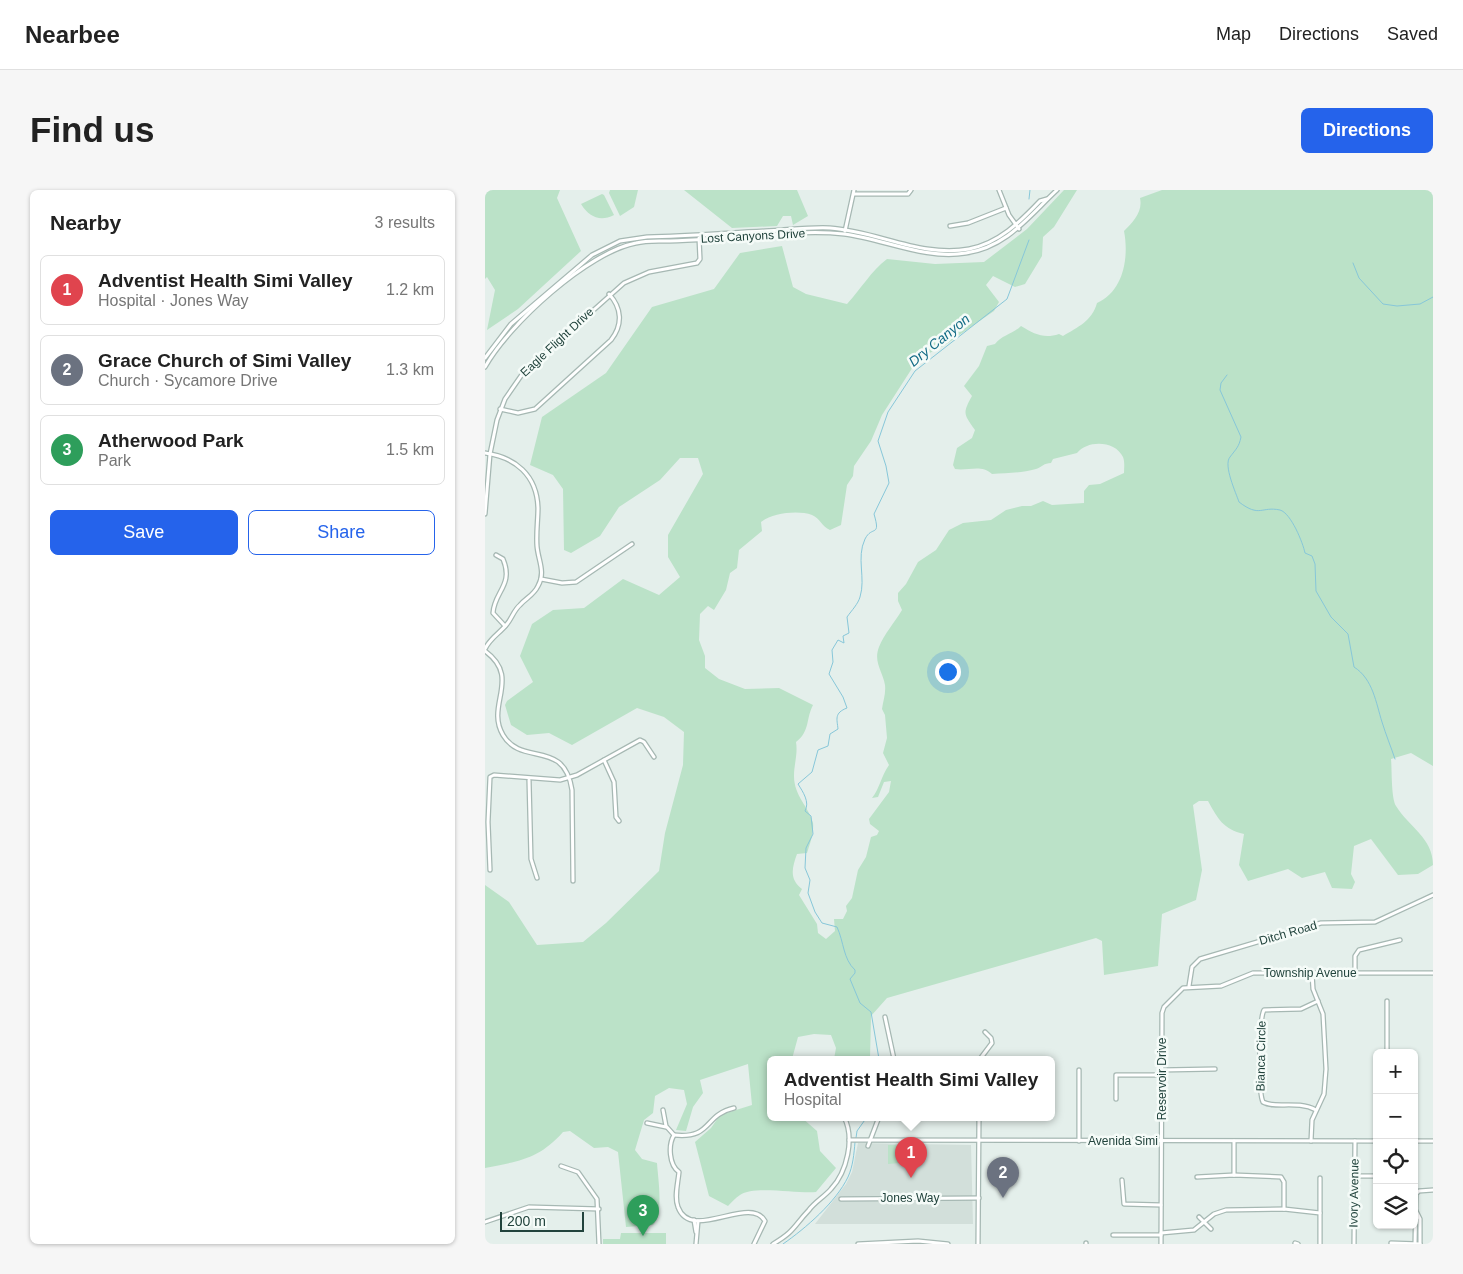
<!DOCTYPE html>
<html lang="en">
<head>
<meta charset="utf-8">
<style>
  body { margin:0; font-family:Helvetica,sans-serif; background:#f6f6f6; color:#222 }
  .controls { position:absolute; right:15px; bottom:15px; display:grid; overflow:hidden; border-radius:8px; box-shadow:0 1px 4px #0004 }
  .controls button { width:45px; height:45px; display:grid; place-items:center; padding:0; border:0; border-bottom:1px solid #e0e0e0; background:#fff; color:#222; font:25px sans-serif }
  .scale { position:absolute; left:15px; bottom:12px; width:84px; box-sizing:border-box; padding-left:5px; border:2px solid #21433c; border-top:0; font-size:14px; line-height:18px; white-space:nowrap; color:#21433c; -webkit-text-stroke:4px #f5fbf8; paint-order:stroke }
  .you { position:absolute; left:462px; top:481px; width:18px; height:18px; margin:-12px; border:4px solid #fff; border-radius:50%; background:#1a73e8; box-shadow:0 0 0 8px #1a73e833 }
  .badge { display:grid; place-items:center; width:32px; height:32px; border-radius:50%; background:#2563eb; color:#fff; font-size:16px; font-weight:700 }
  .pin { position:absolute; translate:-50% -41px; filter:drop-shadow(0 1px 2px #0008) }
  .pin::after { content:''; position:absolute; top:26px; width:18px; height:15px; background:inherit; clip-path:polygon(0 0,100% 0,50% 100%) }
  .popup { position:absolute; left:282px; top:866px; width:288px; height:65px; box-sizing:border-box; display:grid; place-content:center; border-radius:8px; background:#fff; filter:drop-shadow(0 1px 4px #0005); font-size:16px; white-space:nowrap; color:#767676 }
  .popup b { font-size:19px; color:#222 }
  .popup::after { content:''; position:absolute; left:50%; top:100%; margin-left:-10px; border:10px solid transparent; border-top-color:#fff }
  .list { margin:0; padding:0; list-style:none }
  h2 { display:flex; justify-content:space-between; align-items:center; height:65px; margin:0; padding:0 20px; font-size:21px }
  h2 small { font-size:16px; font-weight:400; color:#767676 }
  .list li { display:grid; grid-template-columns:32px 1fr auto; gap:15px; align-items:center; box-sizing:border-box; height:70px; margin:0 10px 10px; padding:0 10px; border:1px solid #e0e0e0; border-radius:8px }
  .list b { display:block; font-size:19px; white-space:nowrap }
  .list p { margin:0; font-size:16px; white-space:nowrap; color:#767676 }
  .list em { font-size:16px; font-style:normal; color:#767676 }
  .actions { display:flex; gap:10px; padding:15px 20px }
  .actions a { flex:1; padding:11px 0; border:1px solid #2563eb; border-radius:8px; text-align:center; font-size:18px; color:#2563eb }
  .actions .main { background:#2563eb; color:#fff }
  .icon { flex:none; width:28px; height:28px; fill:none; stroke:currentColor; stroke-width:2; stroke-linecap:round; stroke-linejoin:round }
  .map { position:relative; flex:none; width:948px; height:1054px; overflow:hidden; border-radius:8px }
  header { display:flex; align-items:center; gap:30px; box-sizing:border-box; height:70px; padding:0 25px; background:#fff; border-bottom:1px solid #e0e0e0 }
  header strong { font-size:24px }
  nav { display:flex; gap:28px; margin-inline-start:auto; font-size:18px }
  .intro { display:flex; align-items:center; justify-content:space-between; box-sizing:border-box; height:120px; padding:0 30px }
  h1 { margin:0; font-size:35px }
  .button { padding:12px 22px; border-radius:8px; background:#2563eb; color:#fff; font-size:18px; font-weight:700 }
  main { display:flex; gap:30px; padding:0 30px }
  aside { flex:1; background:#fff; border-radius:8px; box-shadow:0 1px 4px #0004 }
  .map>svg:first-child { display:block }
  .built { fill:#d2dfda }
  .green { fill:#bbe2c8 }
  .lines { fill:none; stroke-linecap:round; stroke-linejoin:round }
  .stream { stroke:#87c7d9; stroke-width:1 }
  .minor-casing { stroke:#a6b8b3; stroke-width:5.5 }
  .minor { stroke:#fff; stroke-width:3 }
  .labels { text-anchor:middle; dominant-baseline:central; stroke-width:5; stroke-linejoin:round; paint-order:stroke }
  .street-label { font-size:12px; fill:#21433c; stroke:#f5fbf8 }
  .water-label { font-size:14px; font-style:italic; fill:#136c86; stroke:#f5fbf8 }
</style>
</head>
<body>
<header>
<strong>Nearbee</strong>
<nav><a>Map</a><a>Directions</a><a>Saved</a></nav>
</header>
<div class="intro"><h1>Find us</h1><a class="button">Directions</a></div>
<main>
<aside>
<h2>Nearby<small>3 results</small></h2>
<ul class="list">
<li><span class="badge" style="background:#e0444e">1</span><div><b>Adventist Health Simi Valley</b><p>Hospital · Jones Way</p></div><em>1.2 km</em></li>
<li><span class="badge" style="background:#6b7280">2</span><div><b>Grace Church of Simi Valley</b><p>Church · Sycamore Drive</p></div><em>1.3 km</em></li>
<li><span class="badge" style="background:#2e9e5b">3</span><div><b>Atherwood Park</b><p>Park</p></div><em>1.5 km</em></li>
</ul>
<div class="actions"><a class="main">Save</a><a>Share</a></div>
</aside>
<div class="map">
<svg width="948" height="1054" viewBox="0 0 948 1054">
  <rect width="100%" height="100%" fill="#e4efeb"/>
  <path class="built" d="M373 953 486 955 488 1034H330L361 994 367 982Z"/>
  <g class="green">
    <path d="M0 0H75L72 8 96 61 33 119 2 140 10 100 2 87 0 89Z"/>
    <path d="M125 0H153L149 17 135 26 124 3Z"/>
    <path d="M199 0H312L323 26 308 35 306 26H298L292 36 247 38Z"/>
    <path d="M579 0H592L569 37 558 47 557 66 540 94 530 97 508 86 501 95 514 112 509 121 460 155 433 169 397 225 386 251 369 276 368 286 362 295 356 335 345 340C337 337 335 328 327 325 313 320 287 323 276 332L277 341 254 360 252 378 245 383 241 400 229 420 223 416 215 424 214 450 220 466V478L234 489 260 499 294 498 328 515C321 528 325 542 311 552 313 564 309 574 309 586 309 606 324 617 328 633 329 642 325 654 322 663L312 664C307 678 304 689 317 699L314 705 332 734 333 743 341 749 350 741 349 729H358L362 721 361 716 367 708 373 680 381 667 386 647 392 645 394 641 385 634 384 629 404 602 406 591 399 592 393 607 387 608C395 598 396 586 404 575L398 563 402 548 400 525 397 519C398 511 401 504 400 495 398 482 388 472 394 457 399 444 410 432 417 420L413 411V403L421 394 433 372 451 360 464 340 478 333 506 330 521 320 537 316H546L558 311 567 315 599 313V301L604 295 615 294 639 283C639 278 640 272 638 267 630 250 602 250 592 263L568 269 566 273C559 273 557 277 551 279 536 283 522 283 507 284 496 274 484 281 470 279L468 275 472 258 487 248 490 240C479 224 477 224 487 206L479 196 494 176 502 156 510 154C517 145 528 144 536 136 549 144 559 149 574 144L578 146C593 137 607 131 612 113 639 101 644 67 639 41 648 32 658 22 655 8L677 0H948V576L926 563 906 569C907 579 906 608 911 616 924 637 948 648 948 675L933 684 913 685 886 649 869 656 866 684 870 692 867 699 847 698 840 682 817 688 803 679 763 691 754 675 759 644C738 639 733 629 723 611H714L708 615 717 680 711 710 677 724 673 776 619 785 617 751 611 748 402 808 386 826 385 869H349L351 858 346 845 329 844 313 847 307 869H286V927H316L332 941 335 961 351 978 331 1002C313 1004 269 995 255 1005 250 1008 247 1012 243 1016L224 1006 210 952 226 938 235 925 267 915 263 874 215 890 218 903 208 917 201 941 191 940 202 914 199 900 184 898 170 906 168 923 159 930 150 960 157 969 172 973C173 989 179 1023 168 1035L141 1037 133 962 123 957 109 958 85 941 78 942C54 969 35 971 0 978V695L24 712 52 755 98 752 121 733 174 681 180 643 198 575 199 542 179 527 152 518 87 555 64 543 42 545 26 535 20 515 22 511 48 492 35 466 47 434 68 420 99 418 138 389 174 405 195 387 183 367V345L218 284 213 268H195L175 290 134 317 115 346 86 363 79 360 78 299 68 285 45 275 57 227 121 183 167 117 229 99 255 63 297 56 308 97 321 104 362 114C376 99 386 81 402 69L450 74 499 72 542 39Z"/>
    <path d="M117 4 119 5 129 25C115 32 104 27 96 14Z"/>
    <path d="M403 955H428L426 972 403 974Z"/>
    <path d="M136 1043H181V1054H118V1049H135Z"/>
  </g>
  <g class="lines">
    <g class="stream">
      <path d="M544 9 545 0"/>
      <path d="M868 73 874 88 898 114 912 116 935 114 948 107"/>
      <path d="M742 185 736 193 735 200 756 247C754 257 751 259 745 267 738 275 751 303 754 312 775 328 776 316 795 320 806 323 818 353 820 363L827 366 830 374 831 401 846 427 863 444 869 477C888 489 891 513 897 532 901 545 906 557 910 569"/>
      <path d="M394 869 386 822 375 813 365 789 370 783V780C358 769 359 752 352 737L337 733 330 722 323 703 325 690 320 678 321 658 328 644 326 626 320 621C325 612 318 602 313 594L327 582 333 560 343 556 345 544 353 539C352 529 349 523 362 518L358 507 344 484 348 472 347 460 353 450 359 453 358 446 364 443 362 427C367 420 373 414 375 407 381 388 371 368 380 349 387 335 396 348 389 324L404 293 401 276 393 251 403 222 430 181 522 109 544 50"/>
      <path d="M371 948 372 941 382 927"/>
      <path d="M298 1054C321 1038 351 1012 363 987 368 976 369 964 370 952"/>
    </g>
    <g class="minor-casing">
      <g id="minor">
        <path d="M514 0 524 25 534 39"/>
        <path d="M369 4H423L426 0"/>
        <path d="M465 36 483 33 521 18"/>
        <path d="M360 41 369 0"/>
        <path d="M0 168 26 134 107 65 135 51 162 47C201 46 241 43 280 41 302 40 324 37 345 38 392 41 437 68 484 59 514 53 535 32 555 11L562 9"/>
        <path d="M0 177C24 134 103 62 151 53 162 50 174 51 185 51 208 51 230 48 253 47 288 45 324 40 359 44 399 49 440 70 481 63 522 57 544 26 572 0"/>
        <path d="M15 219 33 223 50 219 126 150C138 135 137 118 124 104"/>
        <path d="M0 263C30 267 52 285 53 318 53 330 51 343 52 356 53 370 61 382 53 396 49 405 41 408 35 415 29 420 27 428 22 434 15 443 5 448 0 459"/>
        <path d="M0 324 5 264 12 230 20 209 38 183 139 93 164 82 212 73 215 69 214 48"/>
        <path d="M11 365 18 369C29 395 9 402 8 423L20 436"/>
        <path d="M56 389 77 393 91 392 147 354"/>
        <path d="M0 461C37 488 0 515 18 545 37 577 79 548 87 600L88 691"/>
        <path d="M119 570 129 592 131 627 134 631"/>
        <path d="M44 590 46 669 52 688"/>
        <path d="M5 680 3 632 5 587 9 585 75 590 92 585 155 550 159 552 169 567"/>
        <path d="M870 783V766L874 760 915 750"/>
        <path d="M704 796 707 777 715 769 836 733 890 732 948 705"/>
        <path d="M902 811V863"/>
        <path d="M400 827 409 869"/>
        <path d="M495 869 507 853 506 848 500 842"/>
        <path d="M594 880V951"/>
        <path d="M677 880 730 879"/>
        <path d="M631 909V885H677"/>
        <path d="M178 920 181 936 189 945C183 955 184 975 194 982 193 993 189 1007 193 1017 206 1053 265 1004 280 1031L269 1054"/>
        <path d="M831 920C812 910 790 919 778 912 773 902 774 829 779 820L816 819 833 811"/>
        <path d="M162 933 181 937"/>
        <path d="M189 945C228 949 218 925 249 918"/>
        <path d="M364 950 892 951"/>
        <path d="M826 951 827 930 839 904 841 879 838 824 828 799 827 783"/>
        <path d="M929 951H948"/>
        <path d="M383 956 394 927"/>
        <path d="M76 976 93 982 112 1009 114 1054"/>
        <path d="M749 985V951"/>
        <path d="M870 986H892"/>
        <path d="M712 987 749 985 796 987 799 992V1019"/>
        <path d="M835 988V1054"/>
        <path d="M637 990 639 1014 676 1015"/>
        <path d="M356 1009 494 1008"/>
        <path d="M930 1019 935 1029V1054"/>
        <path d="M714 1027 726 1039"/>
        <path d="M209 1030 211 1042"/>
        <path d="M0 1032 44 1017 114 1019"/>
        <path d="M676 1043 709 1040 729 1024 741 1020 799 1019 835 1023"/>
        <path d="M628 1045H676"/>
        <path d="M810 1053 813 1054"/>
        <path d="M906 1053 935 1054"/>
        <path d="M211 1054 213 1031"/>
        <path d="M288 1054C310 1041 308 1037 324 1020 330 1012 339 1007 346 999 362 982 370 948 359 927"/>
        <path d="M373 1054 433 1051 463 1054"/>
        <path d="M493 1054 494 927"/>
        <path d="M601 1054V1053"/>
        <path d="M676 1054 677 823 679 817 698 798 736 796 768 783H948"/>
        <path d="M869 1054 870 951"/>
        <path d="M930 1054 931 1004 934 1001 948 1000"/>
      </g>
    </g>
    <use href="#minor" class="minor"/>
  </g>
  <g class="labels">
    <g class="street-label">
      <text transform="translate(268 46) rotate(-3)">Lost Canyons Drive</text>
      <text transform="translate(72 152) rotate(-43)">Eagle Flight Drive</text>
      <text transform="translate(803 743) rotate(-16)">Ditch Road</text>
      <text x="825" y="783">Township Avenue</text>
      <text transform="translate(776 866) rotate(-89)">Bianca Circle</text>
      <text transform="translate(677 889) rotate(-90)">Reservoir Drive</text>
      <text x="638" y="951">Avenida Simi</text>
      <text transform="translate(869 1003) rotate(-89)">Ivory Avenue</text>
      <text x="425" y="1008">Jones Way</text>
    </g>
    <g class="water-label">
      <text transform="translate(454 150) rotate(-39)">Dry Canyon</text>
    </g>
  </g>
</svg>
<div class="controls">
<button>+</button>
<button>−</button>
<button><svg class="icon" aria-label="locate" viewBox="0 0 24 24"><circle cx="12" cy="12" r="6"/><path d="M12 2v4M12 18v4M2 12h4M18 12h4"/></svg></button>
<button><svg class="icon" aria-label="layers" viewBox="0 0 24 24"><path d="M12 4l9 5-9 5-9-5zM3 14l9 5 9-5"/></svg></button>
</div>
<div class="scale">200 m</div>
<div class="you"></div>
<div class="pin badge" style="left:426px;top:988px;background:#e0444e">1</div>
<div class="popup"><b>Adventist Health Simi Valley</b>Hospital</div>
<div class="pin badge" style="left:518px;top:1008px;background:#6b7280">2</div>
<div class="pin badge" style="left:158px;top:1046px;background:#2e9e5b">3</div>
</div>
</main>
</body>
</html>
